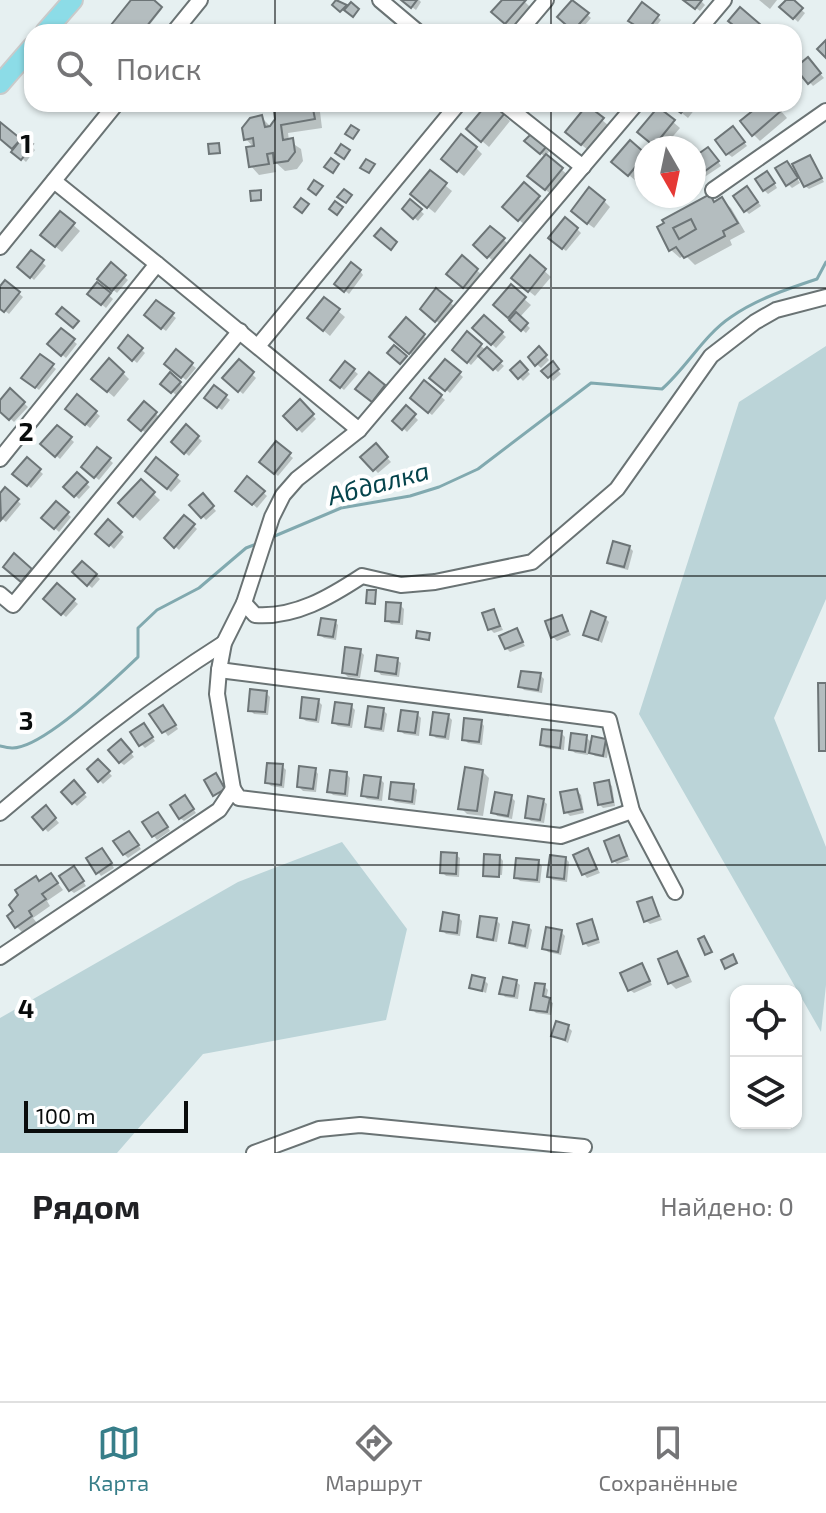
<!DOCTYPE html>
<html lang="ru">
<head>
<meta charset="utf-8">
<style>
  body { margin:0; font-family:"Exo 2",sans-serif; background:#f6f6f6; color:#202124 }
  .controls { position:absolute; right:24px; bottom:24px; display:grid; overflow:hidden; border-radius:16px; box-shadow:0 2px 6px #0004 }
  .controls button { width:72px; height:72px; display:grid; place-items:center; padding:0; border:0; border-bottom:2px solid #e0e0e0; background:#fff; color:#202124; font:40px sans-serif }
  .compass { position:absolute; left:634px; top:136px; width:72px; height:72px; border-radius:50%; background:#fff; box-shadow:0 2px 6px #0004; rotate:171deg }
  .scale { position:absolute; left:24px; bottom:20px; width:164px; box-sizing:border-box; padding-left:8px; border:4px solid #090c0c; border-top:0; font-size:22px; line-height:28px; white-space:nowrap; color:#090c0c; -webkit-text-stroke:6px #fff; paint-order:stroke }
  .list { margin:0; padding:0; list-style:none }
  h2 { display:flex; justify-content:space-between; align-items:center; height:104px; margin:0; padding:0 32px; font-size:34px }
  h2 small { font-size:26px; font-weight:400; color:#757577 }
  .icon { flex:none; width:44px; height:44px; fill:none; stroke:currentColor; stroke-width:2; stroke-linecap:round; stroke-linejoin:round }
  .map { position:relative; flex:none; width:826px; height:1153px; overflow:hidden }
  .search { position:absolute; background:#fff; box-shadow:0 2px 6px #0004; left:24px; right:24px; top:24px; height:88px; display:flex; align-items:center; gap:20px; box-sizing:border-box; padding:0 28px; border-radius:24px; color:#757577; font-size:30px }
  .sheet { height:248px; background:#fff }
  nav { display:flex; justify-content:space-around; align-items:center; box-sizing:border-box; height:112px; border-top:2px solid #e0e0e0; background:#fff; font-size:22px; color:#757577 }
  nav a { display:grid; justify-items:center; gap:4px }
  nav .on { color:#377e89 }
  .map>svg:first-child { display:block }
  .green { fill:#bbd4d8 }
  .shadow { fill:#0003 }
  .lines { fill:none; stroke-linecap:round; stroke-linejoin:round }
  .stream { stroke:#81a9af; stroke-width:3 }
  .building { fill:#b4bdbf; stroke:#6d7577; stroke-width:2; fill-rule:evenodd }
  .minor-casing { stroke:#6a7374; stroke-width:18 }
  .major-casing { stroke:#c9caca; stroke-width:22 }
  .minor { stroke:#fff; stroke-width:14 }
  .major { stroke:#8cdce7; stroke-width:18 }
  .grid { fill:none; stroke:#090c0c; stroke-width:2; stroke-opacity:0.55 }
  .labels { text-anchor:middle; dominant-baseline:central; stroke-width:8; stroke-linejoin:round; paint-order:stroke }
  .water-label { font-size:26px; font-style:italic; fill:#05444c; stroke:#fff }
  .grid-label { font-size:26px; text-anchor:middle; font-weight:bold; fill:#090c0c; stroke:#fff; stroke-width:8; stroke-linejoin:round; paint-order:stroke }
</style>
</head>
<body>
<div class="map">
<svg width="826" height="1153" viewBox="0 0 826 1153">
  <rect width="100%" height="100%" fill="#e6f0f1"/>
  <g class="green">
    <path d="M826 346V599L774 718 826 847V985L821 1032 639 714 739 402Z"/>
    <path d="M342 842 407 929 386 1020 203 1054 117 1153H0V1018L238 882Z"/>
  </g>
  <g class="shadow">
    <path d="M134 0H151L162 9 144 32H123Z"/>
    <path d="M403 0H419L421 2 416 10Z"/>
    <path d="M504 0H523L531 8 512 29 500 18Z"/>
    <path d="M686 0H700L705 5 700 11Z"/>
    <path d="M759 0H777L770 9Z"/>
    <path d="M789 0 805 13 798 22 782 7Z"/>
    <path d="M573 2 591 18 579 32 560 17Z"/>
    <path d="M657 16 661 20 652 32H645L634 25Z"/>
    <path d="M808 60 824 78 813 86 798 69Z"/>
    <path d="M794 83 802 93 794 99Z"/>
    <path d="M269 104H319L322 128 288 133 289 141 301 149 303 161 297 169 285 171 274 161 276 172 259 175 251 166 254 148 246 139 262 118 271 127 277 119 276 110Z"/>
    <path d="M490 104 510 121 489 147 475 135Z"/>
    <path d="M671 104H699L688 118Z"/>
    <path d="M764 104H775L787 118 760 141 753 134Z"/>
    <path d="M602 120 609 126 588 150 573 138Z"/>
    <path d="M673 122 680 128 663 148H658L646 138Z"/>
    <path d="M0 124 21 142 24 139 35 150 26 162 0 137Z"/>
    <path d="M737 133 747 146 732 157 728 154Z"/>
    <path d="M532 136 549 152 545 156 568 175 552 195 536 182 545 157 527 141Z"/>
    <path d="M630 142 646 156V167L635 180 620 168Z"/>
    <path d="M476 148 482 154 464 176 450 165Z"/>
    <path d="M712 153 721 166 703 178 694 167V159Z"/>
    <path d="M810 157 824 182 809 189 805 186Z"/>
    <path d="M790 167 800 183 792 188 788 184Z"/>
    <path d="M430 173 452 191 435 213 419 200Z"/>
    <path d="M771 177 777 188 768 194 764 190Z"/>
    <path d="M524 185 545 204 526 226 505 207Z"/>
    <path d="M751 192 761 206 749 214 746 211Z"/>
    <path d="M709 196 716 203 722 200 731 208 745 232 730 240 732 245 695 265 685 255 680 258 671 250 659 228Z"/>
    <path d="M604 201 610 207 594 228 579 217Z"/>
    <path d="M410 202 424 214 418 221 404 209Z"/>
    <path d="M61 214 80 231 62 252 49 241Z"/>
    <path d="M491 228 507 243 492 260 476 245Z"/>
    <path d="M577 229 581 233 566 251 555 242Z"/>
    <path d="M32 253 46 266 34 280 20 267Z"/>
    <path d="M462 258 481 274 468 290 453 277Z"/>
    <path d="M530 258 551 277 535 296 520 284Z"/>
    <path d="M111 265 128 280 117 293 104 282Z"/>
    <path d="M360 271 363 275 349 294 341 287Z"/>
    <path d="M5 282 23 297 9 314 0 307V289Z"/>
    <path d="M97 285 113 299 106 308 90 294Z"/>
    <path d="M437 291 454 306 440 324 426 312Z"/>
    <path d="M324 299 345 317 330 336 316 324Z"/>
    <path d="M524 299 531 305 519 318 530 328 526 333 495 305Z"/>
    <path d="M172 315 176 318 166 331 150 319Z"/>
    <path d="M484 317 506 337 496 348 475 328Z"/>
    <path d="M406 320 430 342 416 358 398 343Z"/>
    <path d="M61 331 77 344 66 358 50 344Z"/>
    <path d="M467 334 504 366 498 372 480 355 471 365 454 350Z"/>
    <path d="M129 338 145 353 137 363 120 348Z"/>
    <path d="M539 349 549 360 541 368 530 358Z"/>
    <path d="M176 352 196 368 186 380 166 364Z"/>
    <path d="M239 362 256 378 243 394 225 378Z"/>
    <path d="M446 362 463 377 450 393 432 378Z"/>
    <path d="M520 363 530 374 523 381 513 370Z"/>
    <path d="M346 364 358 374 344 390 332 380Z"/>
    <path d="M552 364 561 374 553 381 544 371Z"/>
    <path d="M52 366 56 369 39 390 28 381Z"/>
    <path d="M123 373 129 379 114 397 100 385Z"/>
    <path d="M171 375 183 387 176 395 163 383Z"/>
    <path d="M369 375 388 390 376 404 361 392Z"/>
    <path d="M425 383 445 400 432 415 416 402Z"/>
    <path d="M214 388 230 400 222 410 210 401Z"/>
    <path d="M11 391 28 407 14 422 0 409V403Z"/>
    <path d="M77 397 100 416 90 428 71 412Z"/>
    <path d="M300 402 316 419 302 433 286 416Z"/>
    <path d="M406 408 418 420 407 432 395 420Z"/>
    <path d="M155 413 159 417 146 433 134 424Z"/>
    <path d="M57 427 74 442 60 459 43 444Z"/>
    <path d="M186 427 202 441 189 456 173 442Z"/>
    <path d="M376 446 391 462 378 473 363 457Z"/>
    <path d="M98 450 113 463 99 480 83 467Z"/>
    <path d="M289 455 293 458 278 476 266 466Z"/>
    <path d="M27 460 43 474 31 488 15 474Z"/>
    <path d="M157 460 181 481 171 492 148 471Z"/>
    <path d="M77 475 90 487 79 499 66 487Z"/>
    <path d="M248 479 267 496 257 508 238 491Z"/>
    <path d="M141 482 160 500 140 521 121 503Z"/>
    <path d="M5 490 21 504 6 522 0 517V496Z"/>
    <path d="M203 496 216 511 206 520 192 505Z"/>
    <path d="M56 503 71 517 59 532 44 518Z"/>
    <path d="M184 517 197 529 179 550 166 538Z"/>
    <path d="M108 522 124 537 114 549 98 534Z"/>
    <path d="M629 547 633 551 628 570 613 566 609 562Z"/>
    <path d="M82 563 100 579 92 588 74 572Z"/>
    <path d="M57 586 78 604 66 617 46 599Z"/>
    <path d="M400 605 404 609 403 625 391 624 387 620Z"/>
    <path d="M494 611 503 630 494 633 490 629Z"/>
    <path d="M561 617 571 635 557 641 553 637Z"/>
    <path d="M605 618 609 622 602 643 585 634Z"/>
    <path d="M335 622 338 625 336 640 324 638 320 635Z"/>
    <path d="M517 631 525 646 510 652 506 648Z"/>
    <path d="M360 651 364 655 360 678 348 677 344 673Z"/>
    <path d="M397 660 401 663 399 677 381 675 378 671Z"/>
    <path d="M540 675 544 679 542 693 524 690 520 686Z"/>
    <path d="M266 693 270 697 268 715 254 714 250 710Z"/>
    <path d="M318 701 322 705 319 723 306 721 302 718Z"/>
    <path d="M351 706 355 710 352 728 338 726 334 723Z"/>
    <path d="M383 710 387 714 384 732 371 730 367 727Z"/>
    <path d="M167 711 178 729 168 736 152 714Z"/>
    <path d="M417 714 421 718 419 736 404 734 400 730Z"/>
    <path d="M448 716 452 720 449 740 436 738 432 734Z"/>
    <path d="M481 722 484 726 482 745 468 743 464 739Z"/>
    <path d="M147 729 155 741 145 748 141 744Z"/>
    <path d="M561 733 565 737 564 750 546 748 542 745Z"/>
    <path d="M586 737 592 743 606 741 609 745 607 758 595 756 589 750 588 755 575 753 571 749Z"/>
    <path d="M125 745 134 757 124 765 120 762Z"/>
    <path d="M98 761 112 776 103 784 89 769Z"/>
    <path d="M282 766 286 770 284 788 271 786 267 782Z"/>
    <path d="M315 770 318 774 316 792 303 791 299 787Z"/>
    <path d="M482 771 489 778 483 816 467 814 461 808Z"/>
    <path d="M347 774 350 778 348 797 333 795 329 791Z"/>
    <path d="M380 779 384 783 382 801 367 799 363 795Z"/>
    <path d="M608 782 612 786 615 806 603 808 599 804Z"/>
    <path d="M74 783 87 797 77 806 64 792Z"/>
    <path d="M413 786 417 790 415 805 395 802 391 799Z"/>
    <path d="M577 791 581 795 584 813 570 816 566 812Z"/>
    <path d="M511 797 515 801 512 819 497 816 494 812Z"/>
    <path d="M188 801 196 813 184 821 180 818Z"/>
    <path d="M543 801 547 804 544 823 531 821 527 817Z"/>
    <path d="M46 808 59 823 48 832 34 817Z"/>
    <path d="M162 818 170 831 157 840 154 836Z"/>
    <path d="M133 837 141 849 128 858 124 854Z"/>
    <path d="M619 838 630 860 617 864 614 861Z"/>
    <path d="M588 851 600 873 587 878 584 874Z"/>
    <path d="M105 854 114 868 101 876 98 872Z"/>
    <path d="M456 855 460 858 459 877 446 876 442 872Z"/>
    <path d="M500 857 503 861 502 875 486 874V876L485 875Z"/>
    <path d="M565 858 569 862 567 882 553 880 549 876Z"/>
    <path d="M538 862 542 866 540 883 520 881 516 877Z"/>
    <path d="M77 872 86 886 74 893 70 890Z"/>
    <path d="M57 882 63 890 47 901 50 906 33 918 37 923 23 933 16 926 40 883Z"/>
    <path d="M652 899 662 920 650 924 646 921Z"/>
    <path d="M458 917 462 921 460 936 446 934 442 930Z"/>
    <path d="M496 920 500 924 497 942 483 940 479 936Z"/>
    <path d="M591 922 595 925 600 943 588 947 585 943Z"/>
    <path d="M528 926 532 930 528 949 515 946 511 942Z"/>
    <path d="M561 932 565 936 561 955 548 952 544 948Z"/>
    <path d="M676 953 682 959 692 982 676 989 670 983Z"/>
    <path d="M642 965 652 985 634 993 630 990Z"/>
    <path d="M484 980 488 984 486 993 471 987Z"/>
    <path d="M516 982 520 985 518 999 505 997 502 993Z"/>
    <path d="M544 986 548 990 546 999 553 1003 551 1015 536 1013 532 1009Z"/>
    <path d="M568 1027 572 1031 568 1043 553 1036Z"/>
  </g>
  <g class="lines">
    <g class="stream">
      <path d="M270 538 341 508 410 496 439 487 478 469 591 383 662 389C687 367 704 335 731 317 757 299 787 289 817 279L826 262"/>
      <path d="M0 746C4 747 8 748 12 748 42 749 115 679 138 657V628L157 610 199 588 246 548 259 543"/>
    </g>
  </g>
  <g class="building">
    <path d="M131 0H154L162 7 142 32H120L111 25Z"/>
    <path d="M336 0 347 5 340 12 332 5Z"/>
    <path d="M401 0H417L411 8Z"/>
    <path d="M502 0H526L505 24 491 12Z"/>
    <path d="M572 0 589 13 573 31 557 17Z"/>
    <path d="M683 0H702L695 9Z"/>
    <path d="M786 0H794L803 8 793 19 779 7Z"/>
    <path d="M351 2 359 9 353 17 344 10Z"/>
    <path d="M642 2 659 15 646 32 628 21Z"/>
    <path d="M740 7 761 25 754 32H742L728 21Z"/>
    <path d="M826 40V58L817 49Z"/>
    <path d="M808 57 821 73 808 84 795 68Z"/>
    <path d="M273 104H312L315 119 281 125 283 140 293 138 295 152 288 161 274 163 273 153 267 154 269 164 249 167 246 147 254 146 253 138 244 140 242 128 250 118 262 115 265 127 270 126 275 119Z"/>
    <path d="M487 104H494L505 113 481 142 466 129Z"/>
    <path d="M669 104H688L681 113Z"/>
    <path d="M761 104H777L782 110 752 136 740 121Z"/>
    <path d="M587 105 604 118 581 145 565 132Z"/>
    <path d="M658 107 675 120 654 146 637 132Z"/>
    <path d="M0 122 21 139 12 149 0 139Z"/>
    <path d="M351 125 359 130 353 139 345 134Z"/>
    <path d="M733 126 745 142 726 155 715 140Z"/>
    <path d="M532 133 547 146 540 154 524 141Z"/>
    <path d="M461 134 477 147 457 172 441 159Z"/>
    <path d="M23 137 33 144 21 160 11 152Z"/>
    <path d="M630 140 646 154 628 176 611 162Z"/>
    <path d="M219 143 220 153 209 154 208 144Z"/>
    <path d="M341 144 350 150 344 159 335 153Z"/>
    <path d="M708 147 719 161 698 176 694 170V157Z"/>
    <path d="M546 154 563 168 545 190 527 176Z"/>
    <path d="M810 155 822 178 804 187 792 164Z"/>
    <path d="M331 158 339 164 333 173 324 167Z"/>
    <path d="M366 159 375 164 369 173 360 168Z"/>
    <path d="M787 161 798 178 786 186 775 168Z"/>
    <path d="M430 170 447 183 427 208 410 194Z"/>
    <path d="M767 171 775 183 763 191 755 179Z"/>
    <path d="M314 180 323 186 316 195 308 189Z"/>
    <path d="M524 182 540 196 518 221 502 207Z"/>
    <path d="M747 186 758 202 744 212 733 196Z"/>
    <path d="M589 187 605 200 587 224 571 211Z"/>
    <path d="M344 189 352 195 346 203 337 197Z"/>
    <path d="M261 190V200L251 201 250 191Z"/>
    <path d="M710 194 714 202 722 197 738 223 723 231 725 236 684 258 676 247 669 251 657 227 664 223 662 220ZM691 219 696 229 679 239 673 228Z"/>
    <path d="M301 198 309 204 302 213 294 207Z"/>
    <path d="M410 199 422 209 413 219 402 209Z"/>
    <path d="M335 201 343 207 337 215 329 209Z"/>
    <path d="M60 211 75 223 55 247 40 235Z"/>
    <path d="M565 217 578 228 562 249 548 238Z"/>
    <path d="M490 226 505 238 487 258 473 245Z"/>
    <path d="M381 228 397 242 391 250 374 236Z"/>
    <path d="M31 250 44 260 30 278 17 267Z"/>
    <path d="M462 255 478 269 463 288 446 274Z"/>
    <path d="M530 255 546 269 528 292 511 278Z"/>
    <path d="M111 262 126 275 112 291 97 279Z"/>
    <path d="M351 262 361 270 344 292 334 284Z"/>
    <path d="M5 280 20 292 4 312 0 309V286Z"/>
    <path d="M97 282 111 293 101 305 87 294Z"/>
    <path d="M511 284 526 297 508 318 493 305Z"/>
    <path d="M436 288 452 301 435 322 420 309Z"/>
    <path d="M324 297 340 309 323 331 307 318Z"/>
    <path d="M156 300 174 313 161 329 144 315Z"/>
    <path d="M62 307 79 321 73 328 56 314Z"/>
    <path d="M516 312 528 323 521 331 509 320Z"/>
    <path d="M484 315 503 332 491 345 472 328Z"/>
    <path d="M406 317 425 334 409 354 389 337Z"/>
    <path d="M61 328 75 339 61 356 47 344Z"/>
    <path d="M467 331 482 344 467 363 452 350Z"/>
    <path d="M128 335 143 348 132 361 118 348Z"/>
    <path d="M394 345 407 356 400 364 387 353Z"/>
    <path d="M539 346 547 355 535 366 528 357Z"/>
    <path d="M487 347 502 361 493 370 478 356Z"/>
    <path d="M176 349 193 363 181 378 164 364Z"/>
    <path d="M40 354 54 364 35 388 21 378Z"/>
    <path d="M109 358 124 372 107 392 91 379Z"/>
    <path d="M239 359 254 372 238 392 222 378Z"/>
    <path d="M445 359 461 372 445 391 429 378Z"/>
    <path d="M345 361 355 369 340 388 330 380Z"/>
    <path d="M520 361 528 370 518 379 510 370Z"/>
    <path d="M553 361 559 369 548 378 541 371Z"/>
    <path d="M170 372 181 382 171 393 160 384Z"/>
    <path d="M369 372 385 385 372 402 355 389Z"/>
    <path d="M424 380 442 395 428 413 410 398Z"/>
    <path d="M214 385 227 395 217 408 204 398Z"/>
    <path d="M10 388 25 402 9 420 0 412V400Z"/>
    <path d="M77 394 97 411 85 425 65 409Z"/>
    <path d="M300 399 314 414 297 430 283 416Z"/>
    <path d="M144 401 157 412 141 431 128 420Z"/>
    <path d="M406 405 416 414 402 430 392 421Z"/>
    <path d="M186 424 199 436 184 454 171 442Z"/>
    <path d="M57 425 72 437 55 457 40 444Z"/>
    <path d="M276 441 291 453 274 474 259 462Z"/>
    <path d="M376 443 388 457 373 471 360 457Z"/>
    <path d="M97 447 111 458 94 478 81 467Z"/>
    <path d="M27 457 41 469 27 486 12 474Z"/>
    <path d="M156 457 178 475 167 489 145 471Z"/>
    <path d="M77 472 88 482 74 497 63 487Z"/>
    <path d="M247 476 265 491 252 505 235 491Z"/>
    <path d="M141 479 155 492 133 517 118 503Z"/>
    <path d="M5 487 19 499 1 520 0 493Z"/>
    <path d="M203 493 214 506 201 518 189 505Z"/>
    <path d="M56 501 69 512 54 529 41 518Z"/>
    <path d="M184 515 195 524 174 548 164 538Z"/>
    <path d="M108 519 122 532 109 546 95 534Z"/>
    <path d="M613 541 630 546 624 567 607 563Z"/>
    <path d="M14 553 32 569 21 582 3 567Z"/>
    <path d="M82 561 97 574 87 586 72 572Z"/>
    <path d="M57 583 75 599 61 615 43 599Z"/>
    <path d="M367 590H376L375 604 366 603Z"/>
    <path d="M386 602 401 603 399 622 385 621Z"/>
    <path d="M494 609 500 626 488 630 482 613Z"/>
    <path d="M591 611 606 617 598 640 583 635Z"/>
    <path d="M562 615 568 631 551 638 545 621Z"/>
    <path d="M321 618 336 620 333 637 318 635Z"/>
    <path d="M517 628 523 642 505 649 499 636Z"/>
    <path d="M417 631 430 633 429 640 416 638Z"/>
    <path d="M345 647 361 649 357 675 342 673Z"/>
    <path d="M377 655 398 658 396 674 375 671Z"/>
    <path d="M521 671 541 673 538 690 518 687Z"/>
    <path d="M818 683H826V751H819Z"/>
    <path d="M250 689 267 691 265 712 248 711Z"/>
    <path d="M302 697 319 699 316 720 300 718Z"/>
    <path d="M335 702 352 704 349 725 332 723Z"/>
    <path d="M163 705 176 725 162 733 149 714Z"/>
    <path d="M368 706 384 708 381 729 365 727Z"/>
    <path d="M401 710 418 712 415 733 398 731Z"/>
    <path d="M433 712 449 714 445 737 430 735Z"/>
    <path d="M464 718 482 720 479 742 462 740Z"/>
    <path d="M144 723 153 737 139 746 130 732Z"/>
    <path d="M542 729 562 731 560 748 540 745Z"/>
    <path d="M571 733 587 735 585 752 569 750Z"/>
    <path d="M592 736 606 739 603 756 589 753Z"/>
    <path d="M121 739 132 752 119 763 108 750Z"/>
    <path d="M98 759 110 771 98 782 87 769Z"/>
    <path d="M267 763 283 764 281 785 265 783Z"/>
    <path d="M299 766 316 768 313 789 297 787Z"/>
    <path d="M465 767 483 770 477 811 458 809Z"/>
    <path d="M330 770 347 772 345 794 327 792Z"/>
    <path d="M216 773 225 789 213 796 204 780Z"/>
    <path d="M364 775 381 777 378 798 361 796Z"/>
    <path d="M74 780 85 793 72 804 61 792Z"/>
    <path d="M609 780 613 802 598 805 594 783Z"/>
    <path d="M391 782 414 784 412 802 389 799Z"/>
    <path d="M577 789 582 809 564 813 560 792Z"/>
    <path d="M495 792 512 795 508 816 491 813Z"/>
    <path d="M185 795 194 809 179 819 170 805Z"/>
    <path d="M528 796 544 799 540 820 525 818Z"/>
    <path d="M46 805 56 818 43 830 32 817Z"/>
    <path d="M158 812 168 827 152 837 142 822Z"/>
    <path d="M129 831 139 845 123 855 113 841Z"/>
    <path d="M619 835 627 856 612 862 604 841Z"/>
    <path d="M102 848 112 863 96 874 86 858Z"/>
    <path d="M588 848 597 869 582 875 573 855Z"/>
    <path d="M441 852 457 853 456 874 440 873Z"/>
    <path d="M484 854 500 855 499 877 483 876Z"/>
    <path d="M550 855 566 857 564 879 547 877Z"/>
    <path d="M516 858 539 860 537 880 514 878Z"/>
    <path d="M74 866 84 881 69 891 59 876Z"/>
    <path d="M51 873 58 883 42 894 46 899 29 911 32 916 15 928 7 916 13 911 9 905 18 895 15 890 36 876 39 881Z"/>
    <path d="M652 897 659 916 644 922 637 902Z"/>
    <path d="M443 912 459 915 457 933 440 931Z"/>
    <path d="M480 916 497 918 493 940 477 937Z"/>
    <path d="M592 919 598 939 583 944 577 924Z"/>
    <path d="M513 922 529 925 525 946 509 943Z"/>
    <path d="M546 927 562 930 558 952 542 949Z"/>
    <path d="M704 936 712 952 705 955 698 939Z"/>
    <path d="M677 951 688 976 668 984 658 959Z"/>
    <path d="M733 954 737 963 725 969 721 960Z"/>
    <path d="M642 963 650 981 628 991 620 973Z"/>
    <path d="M472 975 485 978 482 991 469 988Z"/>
    <path d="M503 977 517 980 514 996 499 994Z"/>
    <path d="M535 983 545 984 543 996 550 998 547 1012 530 1010Z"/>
    <path d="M556 1021 569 1025 565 1040 551 1036Z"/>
  </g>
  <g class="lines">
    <g class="minor-casing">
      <g id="minor">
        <path d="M380 0 418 32"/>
        <path d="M174 32 200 0"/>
        <path d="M519 32 546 0"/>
        <path d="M697 32 724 0"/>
        <path d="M504 104 583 167"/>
        <path d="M713 190 826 111"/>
        <path d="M0 247 116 104"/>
        <path d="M157 264 359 430"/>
        <path d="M258 346 458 104"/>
        <path d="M0 459 157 264 54 181"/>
        <path d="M0 594 13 605 240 331"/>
        <path d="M244 603 255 615C295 618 330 597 362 576L401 585 435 582 532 562 617 489 711 356 755 322 776 310 826 297"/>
        <path d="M219 670 609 720 632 811 675 892"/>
        <path d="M233 789 217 694 219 670 224 643 244 603 272 517 283 495 297 479 359 430 636 104"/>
        <path d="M0 813C74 750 142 695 224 643"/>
        <path d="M0 957 219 810 233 789 239 798 561 836 632 811"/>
        <path d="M254 1153 319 1129 360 1125 584 1147"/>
      </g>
    </g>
    <g class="major-casing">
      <g id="major">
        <path d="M45 32 73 0"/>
        <path d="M0 84 32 47"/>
      </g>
    </g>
    <use href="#minor" class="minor"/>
    <use href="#major" class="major"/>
  </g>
  <path class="grid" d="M275 0V32M551 0V32M275 104V1153M551 104V1153M0 288H826M0 576H826M0 865H826"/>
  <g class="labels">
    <g class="water-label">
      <text transform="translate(378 482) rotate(-15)">Абдалка</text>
    </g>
  </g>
  <g class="grid-label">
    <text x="26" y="153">1</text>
    <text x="26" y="441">2</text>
    <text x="26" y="730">3</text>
    <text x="26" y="1018">4</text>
  </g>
</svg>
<div class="controls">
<button><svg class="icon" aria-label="locate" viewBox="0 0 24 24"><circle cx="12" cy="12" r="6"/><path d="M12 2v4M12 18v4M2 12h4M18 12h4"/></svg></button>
<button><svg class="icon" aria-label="layers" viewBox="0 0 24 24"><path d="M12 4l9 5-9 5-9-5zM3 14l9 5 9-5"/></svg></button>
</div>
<svg class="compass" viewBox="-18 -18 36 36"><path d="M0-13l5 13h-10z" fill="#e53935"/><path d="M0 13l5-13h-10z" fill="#757577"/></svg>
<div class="scale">100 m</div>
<div class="search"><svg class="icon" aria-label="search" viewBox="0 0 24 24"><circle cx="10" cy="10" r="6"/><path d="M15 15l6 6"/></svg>Поиск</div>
</div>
<section class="sheet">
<h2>Рядом<small>Найдено: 0</small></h2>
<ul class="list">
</ul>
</section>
<nav>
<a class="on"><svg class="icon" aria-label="map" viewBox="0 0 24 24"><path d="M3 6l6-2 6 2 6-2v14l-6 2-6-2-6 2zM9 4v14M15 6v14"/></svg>Карта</a>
<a><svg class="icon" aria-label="directions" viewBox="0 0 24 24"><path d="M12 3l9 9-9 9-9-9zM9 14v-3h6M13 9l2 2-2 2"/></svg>Маршрут</a>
<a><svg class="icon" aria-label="saved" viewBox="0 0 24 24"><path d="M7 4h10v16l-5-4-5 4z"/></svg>Сохранённые</a>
</nav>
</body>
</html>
